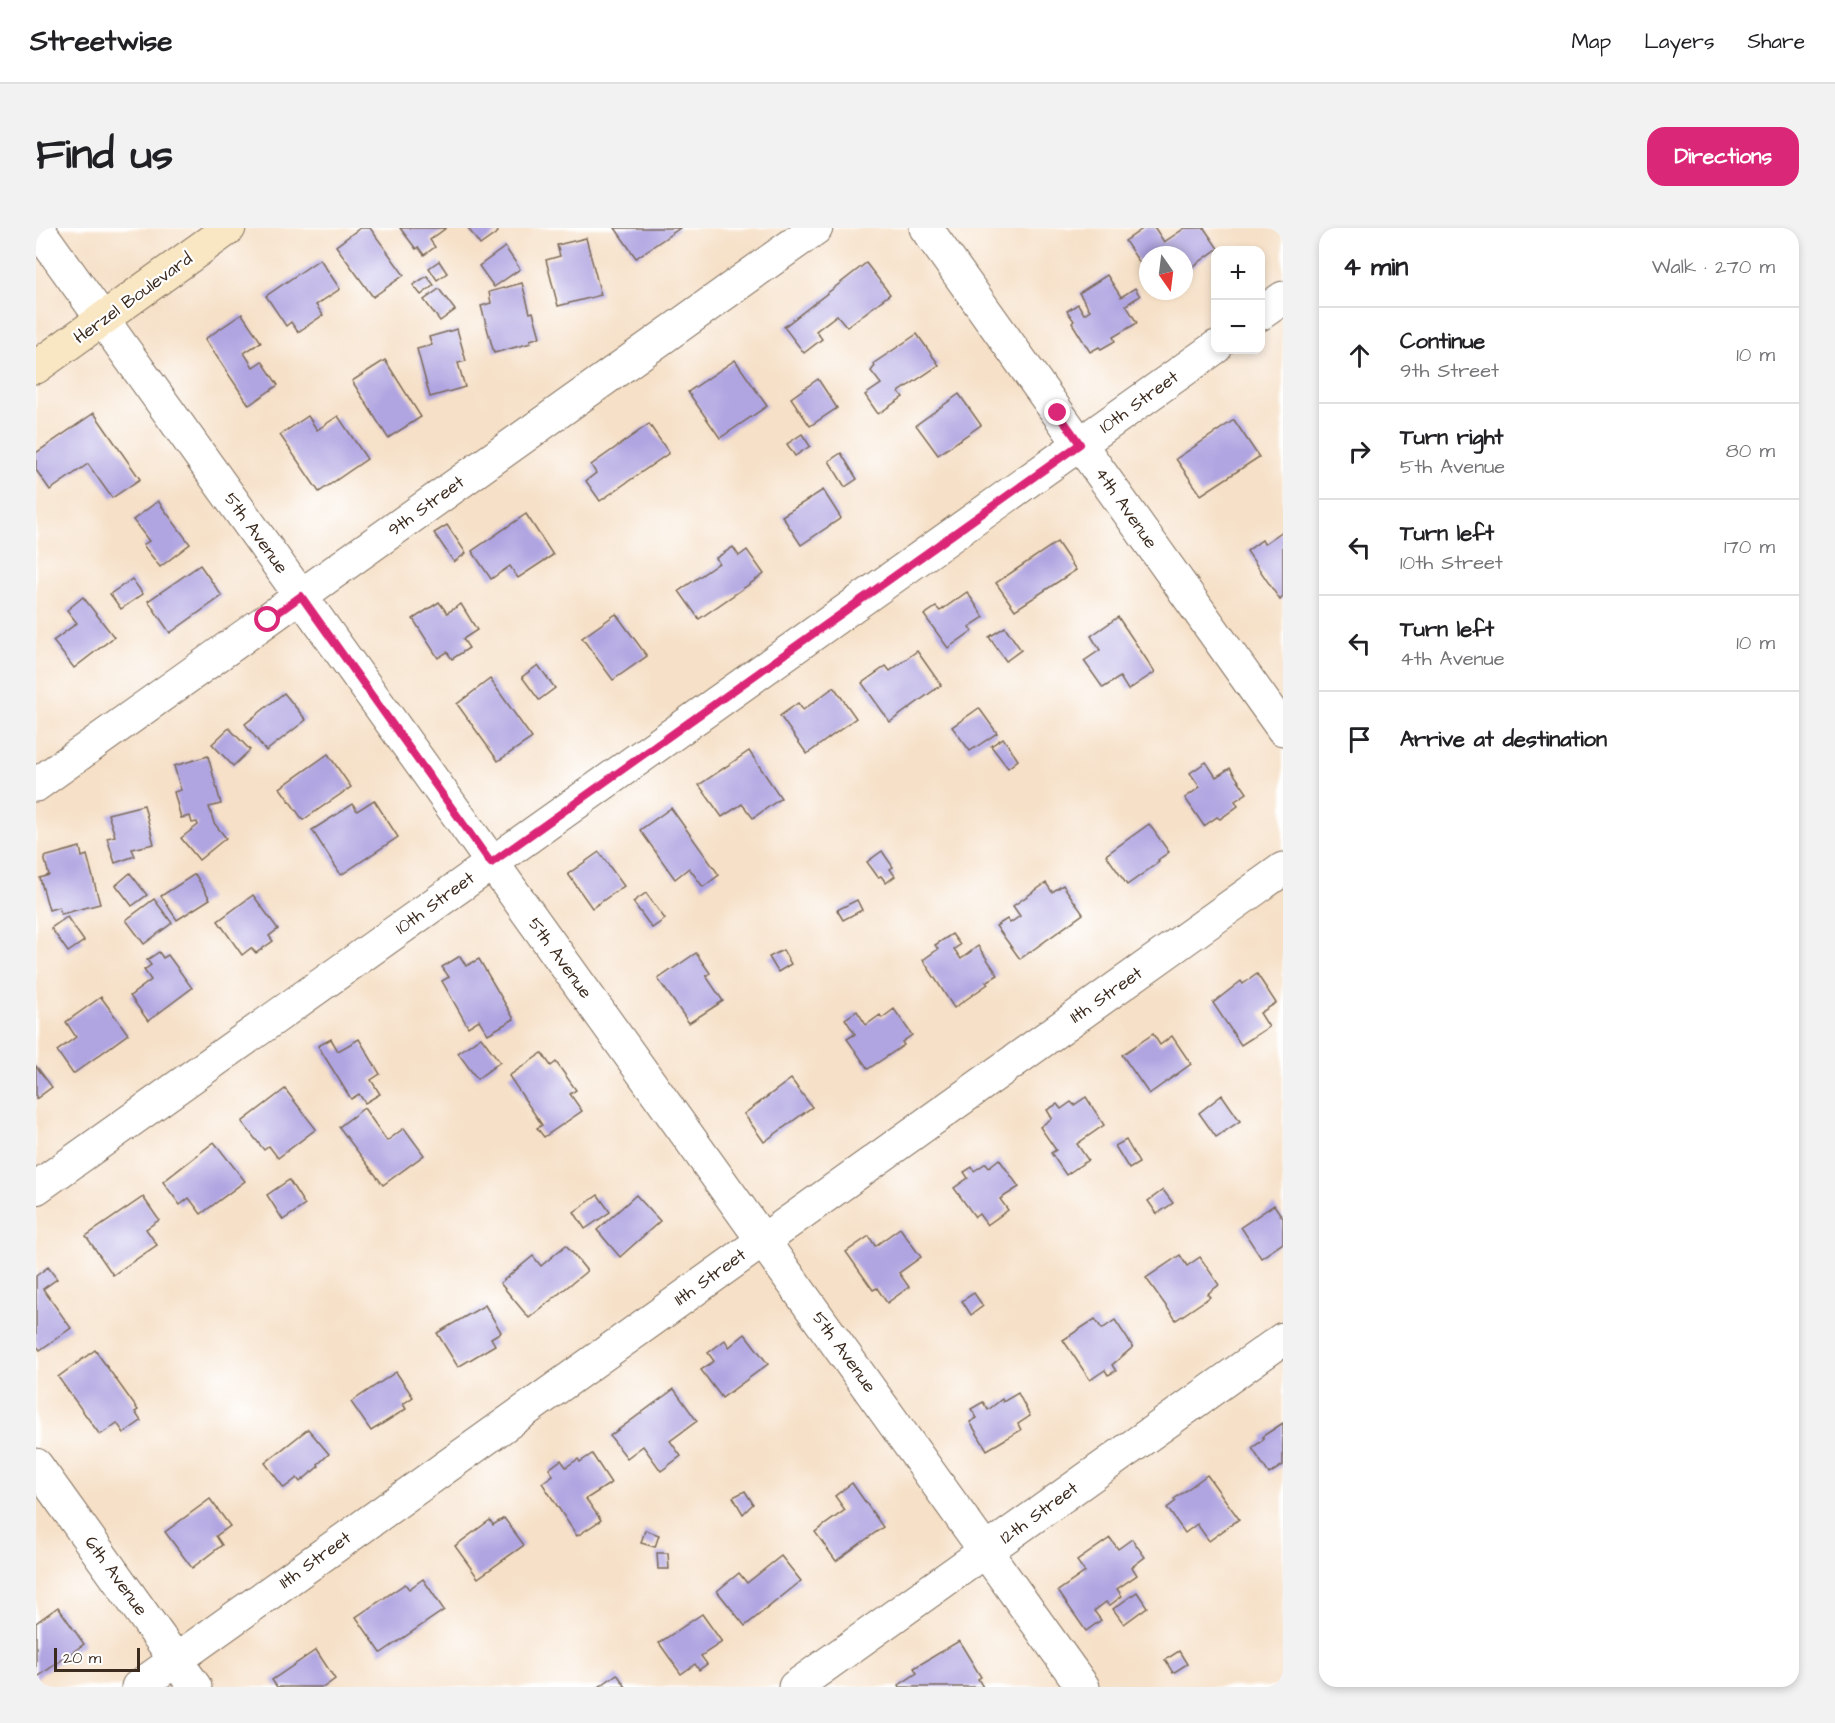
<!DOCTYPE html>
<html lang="en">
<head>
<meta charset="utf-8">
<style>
  body { margin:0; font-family:"Architects Daughter",sans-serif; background:#f2f2f2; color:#202124 }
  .controls { position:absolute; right:18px; top:18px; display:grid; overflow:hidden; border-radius:12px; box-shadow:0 3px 9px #0003 }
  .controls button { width:54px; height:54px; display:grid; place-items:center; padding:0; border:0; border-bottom:2px solid #e0e0e0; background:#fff; color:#202124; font:30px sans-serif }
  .compass { position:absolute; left:1103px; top:18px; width:54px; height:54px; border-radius:50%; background:#fff; box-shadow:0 3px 9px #0003; rotate:166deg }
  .scale { position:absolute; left:18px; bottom:15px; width:86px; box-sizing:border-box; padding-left:6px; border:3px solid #3b2a1e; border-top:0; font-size:16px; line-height:21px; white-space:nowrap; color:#3b2a1e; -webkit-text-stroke:4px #fff; paint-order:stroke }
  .stop { position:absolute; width:18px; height:18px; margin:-14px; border:4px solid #db2777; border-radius:50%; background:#fff }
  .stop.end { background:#db2777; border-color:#fff; box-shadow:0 2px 6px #0008 }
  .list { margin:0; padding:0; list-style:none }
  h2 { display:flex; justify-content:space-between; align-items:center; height:78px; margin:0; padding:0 24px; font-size:26px }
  h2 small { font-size:20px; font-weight:400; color:#757577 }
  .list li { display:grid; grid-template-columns:39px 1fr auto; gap:18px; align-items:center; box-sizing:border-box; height:96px; padding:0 24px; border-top:2px solid #e0e0e0 }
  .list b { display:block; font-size:22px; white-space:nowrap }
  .list p { margin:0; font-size:20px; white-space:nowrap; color:#757577 }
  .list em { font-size:20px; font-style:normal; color:#757577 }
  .icon { flex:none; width:33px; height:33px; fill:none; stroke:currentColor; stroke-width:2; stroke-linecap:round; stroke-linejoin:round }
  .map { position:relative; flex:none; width:1247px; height:1459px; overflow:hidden; border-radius:18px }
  header { display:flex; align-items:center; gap:36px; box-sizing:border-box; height:84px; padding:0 30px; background:#fff; border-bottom:2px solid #e0e0e0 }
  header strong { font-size:28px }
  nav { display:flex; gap:33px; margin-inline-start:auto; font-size:21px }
  .intro { display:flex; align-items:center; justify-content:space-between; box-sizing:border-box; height:144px; padding:0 36px }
  h1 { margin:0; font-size:42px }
  .button { padding:15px 27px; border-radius:18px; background:#db2777; color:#fff; font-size:21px; font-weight:700 }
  main { display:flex; gap:36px; padding:0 36px }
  aside { flex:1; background:#fff; border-radius:18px; box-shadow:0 3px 9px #0003 }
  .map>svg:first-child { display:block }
  .building { fill:#b0a5e1 }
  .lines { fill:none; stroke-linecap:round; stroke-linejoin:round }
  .street-casing { stroke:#7c6a59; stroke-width:35 }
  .secondary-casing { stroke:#7c6a59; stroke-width:35 }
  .street { stroke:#fff; stroke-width:33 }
  .secondary { stroke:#f9e7c3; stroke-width:33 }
  .route { stroke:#db2777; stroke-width:8 }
  .labels { text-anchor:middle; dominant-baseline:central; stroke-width:4.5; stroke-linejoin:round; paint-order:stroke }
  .street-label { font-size:18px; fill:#3b2a1e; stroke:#fff }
</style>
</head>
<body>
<header>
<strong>Streetwise</strong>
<nav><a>Map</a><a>Layers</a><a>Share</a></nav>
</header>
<div class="intro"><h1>Find us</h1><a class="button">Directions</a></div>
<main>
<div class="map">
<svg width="1247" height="1459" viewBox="0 0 1247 1459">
  <rect width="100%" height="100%" fill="#fff"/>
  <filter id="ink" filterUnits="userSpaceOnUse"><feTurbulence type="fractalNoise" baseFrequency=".0167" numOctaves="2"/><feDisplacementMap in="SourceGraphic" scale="12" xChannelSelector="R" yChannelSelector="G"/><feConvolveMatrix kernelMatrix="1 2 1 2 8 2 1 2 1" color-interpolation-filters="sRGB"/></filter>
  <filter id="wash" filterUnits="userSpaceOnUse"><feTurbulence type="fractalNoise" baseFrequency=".008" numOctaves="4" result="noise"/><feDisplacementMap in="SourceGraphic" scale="24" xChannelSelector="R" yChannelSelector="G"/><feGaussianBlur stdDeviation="1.35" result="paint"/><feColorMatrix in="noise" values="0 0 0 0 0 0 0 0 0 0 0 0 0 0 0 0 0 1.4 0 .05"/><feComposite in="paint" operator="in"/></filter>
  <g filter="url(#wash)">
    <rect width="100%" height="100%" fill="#f6e0c7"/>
    <g id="blocks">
      <g class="building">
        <path d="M324 0H334L368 47 337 69 300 18Z"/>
        <path d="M364 0H410L394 12 399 19 388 27 382 19 380 21Z"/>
        <path d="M432 0H459L462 4 444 17Z"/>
        <path d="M579 0H644L600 30Z"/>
        <path d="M1108 0H1119L1128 14 1149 0H1168L1183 22H1180L1148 45V27H1112V47L1089 13Z"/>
        <path d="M550 10 565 67 522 78 510 32 524 28 521 17Z"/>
        <path d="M469 19 484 41 458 59 443 38Z"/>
        <path d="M284 31 304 61 280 77 287 87 262 104 255 94 250 98 230 68Z"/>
        <path d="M403 33 411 45 401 52 393 40Z"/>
        <path d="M830 35 854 66 811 99 801 87 780 103 786 111 768 125 748 99Z"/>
        <path d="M1071 47 1085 69 1099 60 1104 68 1090 77 1101 95 1077 109 1079 113 1065 121 1063 119 1054 124 1036 95 1038 93 1031 83 1042 76 1048 86 1054 82 1043 65Z"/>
        <path d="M391 48 398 57 385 67 377 57Z"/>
        <path d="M486 55 494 85 497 84 504 109 494 112 495 115 458 125 445 78 455 75 453 64Z"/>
        <path d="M403 61 419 82 404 93 388 72Z"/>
        <path d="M206 86 225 114 208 125 217 139 226 133 242 157 213 177 169 111Z"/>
        <path d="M421 101 430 133 422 135 429 159 394 169 381 121 396 117 393 109Z"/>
        <path d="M881 106 903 137 863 164 867 169 842 186 829 167 845 156 835 143 839 138 838 135Z"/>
        <path d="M349 132 385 189 352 210 316 153Z"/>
        <path d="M699 132 731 178 684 210 652 164Z"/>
        <path d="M782 151 801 180 774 198 755 170Z"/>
        <path d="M923 166 945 197 902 227 880 197Z"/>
        <path d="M58 185 104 251 76 270 52 236 14 262 0 242V225Z"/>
        <path d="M272 188 281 202 302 188 331 231 283 264 244 207Z"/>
        <path d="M1198 192 1223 229 1165 267 1140 231Z"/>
        <path d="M613 196 633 225 564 273 550 253 560 245 555 237Z"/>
        <path d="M766 206 774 218 759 228 751 216Z"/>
        <path d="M805 225 821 251 809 259 793 233Z"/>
        <path d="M787 262 805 290 765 317 746 288Z"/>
        <path d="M122 273 154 316 124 339 107 317 113 313 97 292Z"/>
        <path d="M490 286 517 327 482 350 474 338 455 351 436 323Z"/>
        <path d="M411 297 430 325 418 334 398 305Z"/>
        <path d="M1247 303V369L1244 372 1211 323 1226 312 1228 316Z"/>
        <path d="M1021 314 1040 342 979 382 960 355Z"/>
        <path d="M697 319 703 328 711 322 728 346 663 391 643 363 683 335 680 330Z"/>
        <path d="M164 337 186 368 134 405 112 373Z"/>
        <path d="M96 351 107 366 85 381 74 366Z"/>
        <path d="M931 364 948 389 933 399 936 403 912 420 888 387 900 379 904 383Z"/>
        <path d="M47 369 78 409 38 440 17 413 41 395 31 382Z"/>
        <path d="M403 374 411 385 425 376 441 402 427 411 433 420 416 431 411 424 402 430 377 391Z"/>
        <path d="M580 386 611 428 577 452 546 410Z"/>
        <path d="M1082 389 1119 444 1092 462 1084 449 1067 460 1048 433 1064 422 1055 408Z"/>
        <path d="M969 399 985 422 970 433 953 409Z"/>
        <path d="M881 423 905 457 854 494 826 455 850 438 854 443Z"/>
        <path d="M502 437 519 460 503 472 486 449Z"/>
        <path d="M454 451 496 510 462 533 421 476Z"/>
        <path d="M798 459 820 490 771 526 744 488 762 475 767 482Z"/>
        <path d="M248 465 270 492 230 523 209 496Z"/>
        <path d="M943 480 961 505 934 523 916 499Z"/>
        <path d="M193 500 214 522 197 538 176 516Z"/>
        <path d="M967 510 982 532 972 540 955 518Z"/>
        <path d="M713 523 745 570 717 590 706 576 686 589 663 557Z"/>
        <path d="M292 526 315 559 267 592 244 560Z"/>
        <path d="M172 528 185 576 173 579 178 595 190 610 163 632 145 610 162 597 161 594 156 595 154 588 145 590 138 564 145 562 138 538Z"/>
        <path d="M1170 534 1180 549 1194 540 1211 565 1199 573 1202 578 1184 591 1181 589 1168 598 1149 570 1164 559 1154 545Z"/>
        <path d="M338 572 362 609 305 647 276 602 317 576 321 583Z"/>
        <path d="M108 577 118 616 96 621 99 628 79 635 71 610 79 608 72 586Z"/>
        <path d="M635 580 683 647 667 659 653 640 639 651 604 602Z"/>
        <path d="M1113 596 1133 624 1122 632 1123 634 1091 657 1070 627Z"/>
        <path d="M44 619 46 629 51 627 64 676 25 686 23 679 13 682 4 650 13 647 8 629Z"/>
        <path d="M846 623 857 639 854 641 859 648 850 655 845 648 842 649 831 634Z"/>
        <path d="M563 624 588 658 556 680 532 646Z"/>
        <path d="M94 645 111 667 96 678 80 657Z"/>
        <path d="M159 646 174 671 141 692 125 668Z"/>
        <path d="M1010 655 1016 664 1027 657 1047 686 984 731 960 698 971 691 974 695 984 688 977 678Z"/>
        <path d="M610 665 629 691 616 700 597 674Z"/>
        <path d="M217 667 242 701 233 708 237 713 220 725 215 720 206 727 182 693Z"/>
        <path d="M118 671 136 695 108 716 90 692Z"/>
        <path d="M821 672 826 682 807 692 801 682Z"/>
        <path d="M31 689 48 713 32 724 15 700Z"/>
        <path d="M916 706 924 717 918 721 925 731 942 718 962 747 950 754 952 756 918 780 887 732 902 721 899 717Z"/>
        <path d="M747 722 755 736 742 744 733 729Z"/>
        <path d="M123 724 127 730 132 727 156 760 112 793 94 768 115 752 108 742 115 737 111 732Z"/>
        <path d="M660 725 674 745 670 748 687 773 653 795 622 751Z"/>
        <path d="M424 728 430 738 443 731 478 791 452 806 443 792 432 799 406 753 413 749 406 739Z"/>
        <path d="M1221 746 1240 775 1224 785 1233 799 1205 817 1177 775 1205 753 1207 756Z"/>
        <path d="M65 769 92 806 37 846 21 823 40 809 30 794Z"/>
        <path d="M858 781 876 807 866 814 868 817 832 841 811 811 819 806 809 791 821 783 830 797 844 787 846 790Z"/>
        <path d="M1117 806 1124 817 1136 808 1155 836 1113 866 1086 827Z"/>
        <path d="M445 809 464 834 441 851 422 825Z"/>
        <path d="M295 811 302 823 323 811 344 846 335 852 344 866 329 875 323 866 315 871 282 818Z"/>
        <path d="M506 825 515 838 520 834 540 862 534 866 546 883 508 909 501 900 506 897 473 848Z"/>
        <path d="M0 838 16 859 0 871Z"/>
        <path d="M755 851 776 879 728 914 708 886Z"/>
        <path d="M249 861 280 901 242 930 233 918 228 922 206 894Z"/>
        <path d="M1186 867 1204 893 1180 909 1163 885Z"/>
        <path d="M1050 869 1068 897 1041 916 1052 932 1030 947 1015 925 1020 922 1004 899 1016 890 1011 882 1021 876 1025 881 1035 874 1038 877Z"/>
        <path d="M328 880 351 913 368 900 388 927 347 957 303 899Z"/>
        <path d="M1090 912 1103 935 1093 941 1079 918Z"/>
        <path d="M178 914 209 953 165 986 153 970 144 977 127 954Z"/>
        <path d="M963 931 983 959 964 971 972 982 951 997 943 986 939 989 918 960 932 950 928 944 936 939 938 943 950 935 953 939Z"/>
        <path d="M253 952 269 977 247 992 231 967Z"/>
        <path d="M1127 962 1137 975 1121 986 1112 973Z"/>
        <path d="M562 967 574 984 549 1001 538 984Z"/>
        <path d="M600 967 624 993 584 1029 561 1002Z"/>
        <path d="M107 969 123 992 110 1001 121 1017 77 1047 50 1008Z"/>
        <path d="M1238 977 1247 990V1015L1225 1030 1205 999Z"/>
        <path d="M864 1000 885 1029 863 1045 873 1059 851 1075 841 1060 837 1062 810 1024 833 1008 839 1018Z"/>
        <path d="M530 1017 551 1043 493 1090 464 1055 497 1028 505 1038Z"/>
        <path d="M1144 1027 1151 1038 1164 1029 1183 1057 1171 1066 1174 1069 1140 1092 1110 1050Z"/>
        <path d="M12 1039 21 1051 7 1061 35 1100 4 1122 0 1117V1048Z"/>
        <path d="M938 1065 947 1078 935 1087 926 1073Z"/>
        <path d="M449 1077 465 1104 455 1110 459 1117 422 1139 401 1105Z"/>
        <path d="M1059 1091 1066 1101 1079 1092 1097 1119 1076 1137 1080 1143 1072 1147 1069 1142 1054 1152 1027 1112Z"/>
        <path d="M709 1106 732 1136 686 1170 665 1142 678 1133 672 1125 689 1112 693 1119Z"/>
        <path d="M59 1122 102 1182 99 1184 105 1193 88 1205 81 1195 64 1207 22 1149Z"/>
        <path d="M360 1144 377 1169 367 1176 370 1181 335 1203 315 1174Z"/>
        <path d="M638 1161 661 1193 634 1213 645 1228 625 1243 607 1218 591 1230 574 1208Z"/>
        <path d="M982 1165 994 1188 982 1196 985 1202 951 1222 934 1194 941 1190 935 1181 947 1174 952 1182 966 1171 967 1174Z"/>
        <path d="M1247 1195V1237L1233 1246 1216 1220 1227 1212V1208Z"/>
        <path d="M272 1201 293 1226 282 1236 283 1238 264 1254 261 1250 248 1260 229 1235Z"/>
        <path d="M556 1226 575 1255 550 1271 565 1292 541 1308 506 1255 517 1247 513 1241 525 1232 530 1239 542 1231 544 1234Z"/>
        <path d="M1171 1247 1203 1291 1173 1313 1161 1296 1149 1305 1131 1280 1140 1273 1138 1271Z"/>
        <path d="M816 1255 847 1299 800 1333 779 1304 809 1282 799 1268Z"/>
        <path d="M709 1263 717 1276 707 1286 697 1269Z"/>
        <path d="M174 1271 194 1298 180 1308 186 1317 156 1340 129 1304Z"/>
        <path d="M468 1290 488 1317 442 1350 419 1318 454 1292 457 1297Z"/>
        <path d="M609 1302 623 1307 619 1319 605 1315Z"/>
        <path d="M1074 1310 1082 1321 1096 1311 1109 1329 1096 1339 1101 1347 1081 1361 1086 1368 1073 1378 1070 1374 1058 1383 1065 1392 1050 1403 1022 1363 1049 1344 1041 1333Z"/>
        <path d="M621 1325H632L633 1341H622Z"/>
        <path d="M745 1328 765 1353 709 1398 681 1363 703 1345 711 1355Z"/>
        <path d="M387 1351 408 1382 345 1425 320 1389 369 1356 373 1361Z"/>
        <path d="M1101 1364 1111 1379 1088 1396 1077 1381Z"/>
        <path d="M22 1379 48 1416 0 1450V1395Z"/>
        <path d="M666 1386 686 1414 665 1428 671 1436 663 1442 659 1436 645 1446 623 1415Z"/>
        <path d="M923 1413 945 1449 942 1451 947 1459H864L863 1457 881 1445 878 1440Z"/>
        <path d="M280 1422 299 1451 288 1459H241L236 1452Z"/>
        <path d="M1143 1423 1151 1436 1137 1445 1129 1432Z"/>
        <path d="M581 1446 590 1459H563Z"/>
      </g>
    </g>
  </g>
  <g filter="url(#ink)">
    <use href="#blocks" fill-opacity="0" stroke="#7c6a59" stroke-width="1.5"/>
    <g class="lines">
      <g class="street-casing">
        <g id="street">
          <path d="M1 0 1047 1459"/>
          <path d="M890 0 1247 501"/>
          <path d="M1224 86 1247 70"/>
          <path d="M0 557 780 0"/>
          <path d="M0 960 1180 119"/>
          <path d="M0 1237 159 1459"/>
          <path d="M102 1459 1247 641"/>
          <path d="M759 1459 1247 1111"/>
        </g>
      </g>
      <g class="secondary-casing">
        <path id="secondary" d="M0 139 193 0"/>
      </g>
      <use href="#street" class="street"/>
      <use href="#secondary" class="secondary"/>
    </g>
  </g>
  <g class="lines" filter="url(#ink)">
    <path class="route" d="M232 392 265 368 455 635 1044 216 1022 185"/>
  </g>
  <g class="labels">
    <g class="street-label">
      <text transform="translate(97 70) rotate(-36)">Herzel Boulevard</text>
      <text transform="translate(1103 174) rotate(-36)">10th Street</text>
      <text transform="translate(390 278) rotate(-36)">9th Street</text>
      <text transform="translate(1090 280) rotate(55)">4th Avenue</text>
      <text transform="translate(220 305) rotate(54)">5th Avenue</text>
      <text transform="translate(399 675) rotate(-36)">10th Street</text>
      <text transform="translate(524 730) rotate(54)">5th Avenue</text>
      <text transform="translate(1070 767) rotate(-35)">11th Street</text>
      <text transform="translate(674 1049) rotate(-36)">11th Street</text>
      <text transform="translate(808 1124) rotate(54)">5th Avenue</text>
      <text transform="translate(1003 1285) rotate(-36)">12th Street</text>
      <text transform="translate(279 1332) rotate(-36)">11th Street</text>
      <text transform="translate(80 1348) rotate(54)">6th Avenue</text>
    </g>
  </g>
</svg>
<div class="controls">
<button>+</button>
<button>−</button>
</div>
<svg class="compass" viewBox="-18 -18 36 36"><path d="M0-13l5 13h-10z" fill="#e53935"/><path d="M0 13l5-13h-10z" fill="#757577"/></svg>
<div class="scale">20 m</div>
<div class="stop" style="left:232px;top:392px"></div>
<div class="stop end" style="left:1022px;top:185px"></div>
</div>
<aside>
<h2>4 min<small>Walk · 270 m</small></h2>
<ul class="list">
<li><svg class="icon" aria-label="ahead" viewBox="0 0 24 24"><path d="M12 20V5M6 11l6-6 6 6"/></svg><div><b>Continue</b><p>9th Street</p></div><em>10 m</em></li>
<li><svg class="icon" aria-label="right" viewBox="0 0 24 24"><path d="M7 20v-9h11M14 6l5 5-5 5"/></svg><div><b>Turn right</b><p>5th Avenue</p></div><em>80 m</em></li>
<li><svg class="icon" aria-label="left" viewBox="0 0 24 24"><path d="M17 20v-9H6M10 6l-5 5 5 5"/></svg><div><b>Turn left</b><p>10th Street</p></div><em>170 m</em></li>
<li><svg class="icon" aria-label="left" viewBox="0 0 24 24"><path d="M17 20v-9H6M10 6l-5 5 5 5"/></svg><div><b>Turn left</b><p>4th Avenue</p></div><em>10 m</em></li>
<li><svg class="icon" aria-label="arrive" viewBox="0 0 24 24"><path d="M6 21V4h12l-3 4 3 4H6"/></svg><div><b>Arrive at destination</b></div></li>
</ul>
</aside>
</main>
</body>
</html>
